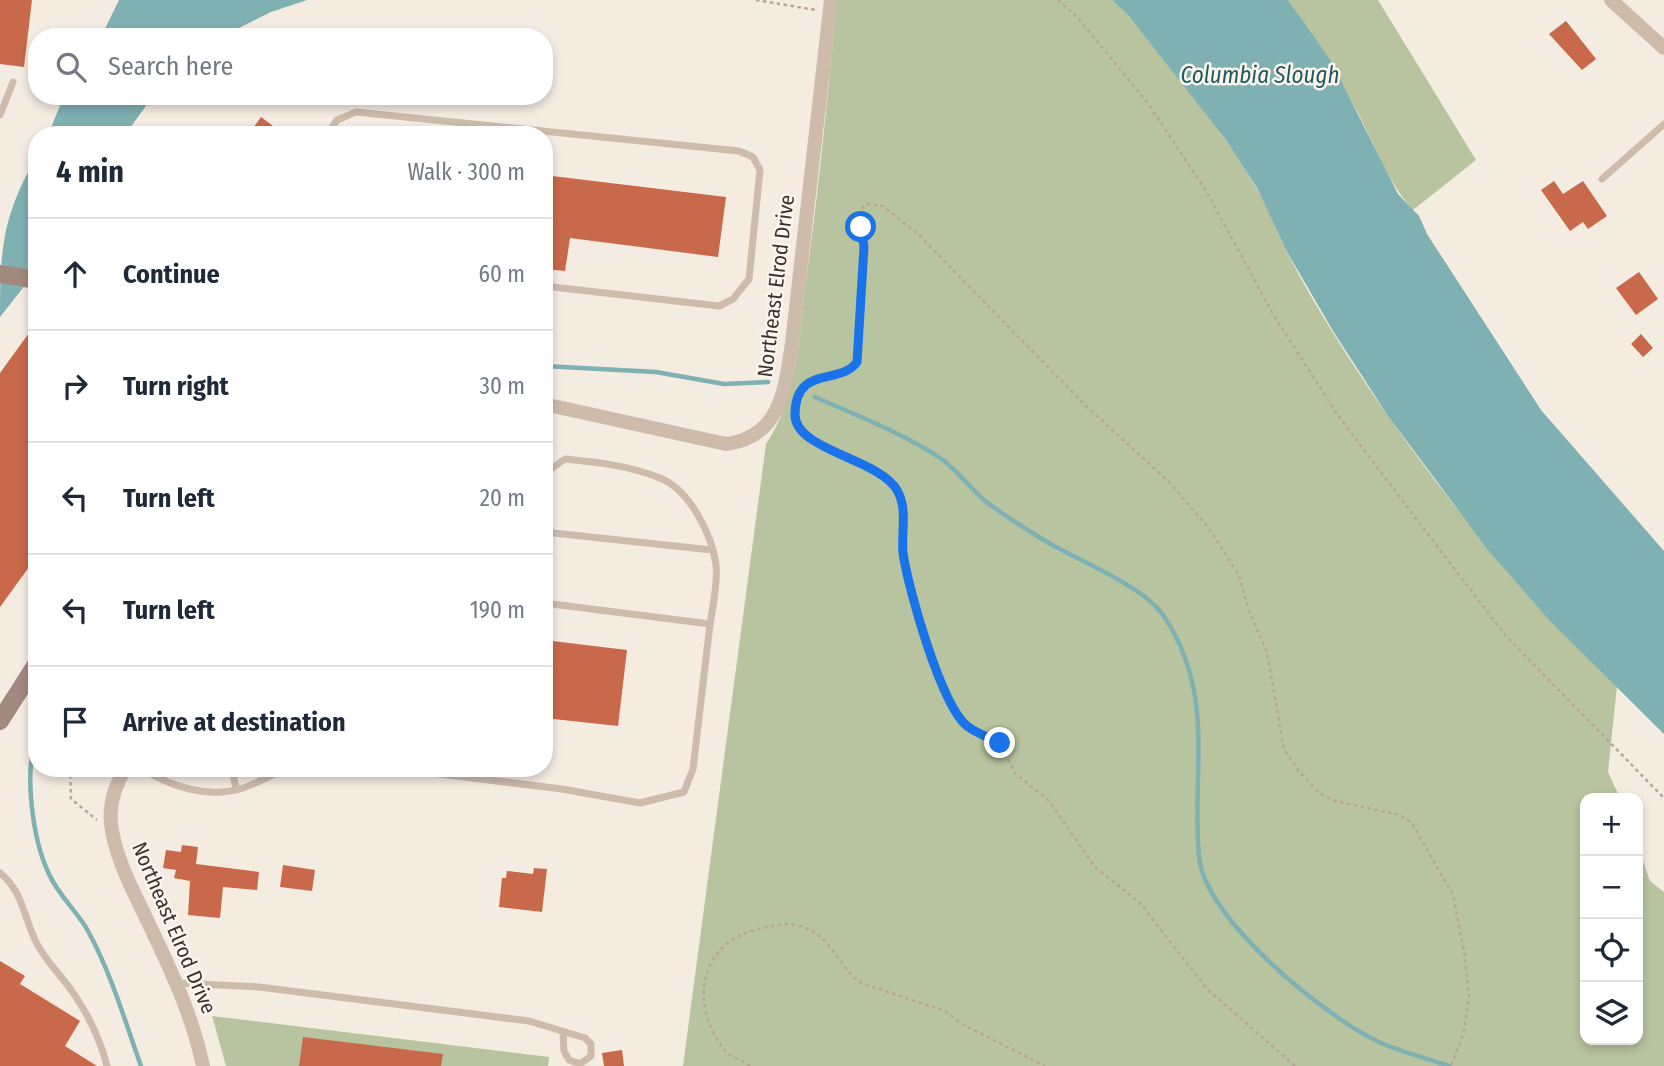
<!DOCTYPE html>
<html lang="en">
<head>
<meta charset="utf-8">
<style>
  body { margin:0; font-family:"Fira Sans Condensed",sans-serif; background:#f6f6f7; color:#1f2937 }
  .controls { position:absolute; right:21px; bottom:21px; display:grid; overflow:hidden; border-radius:14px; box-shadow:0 4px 10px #0003 }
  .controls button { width:63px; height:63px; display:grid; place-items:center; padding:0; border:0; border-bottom:2px solid #e0e1e3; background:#fff; color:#1f2937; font:35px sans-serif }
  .stop { position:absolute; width:21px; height:21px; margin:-16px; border:5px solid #1a73e8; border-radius:50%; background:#fff }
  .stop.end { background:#1a73e8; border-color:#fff; box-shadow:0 2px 7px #0008 }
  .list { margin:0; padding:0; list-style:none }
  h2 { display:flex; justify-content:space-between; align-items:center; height:91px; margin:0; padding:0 28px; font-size:30px }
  h2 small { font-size:23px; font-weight:400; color:#747a83 }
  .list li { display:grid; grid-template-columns:46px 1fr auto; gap:21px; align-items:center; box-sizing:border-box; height:112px; padding:0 28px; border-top:2px solid #e0e1e3 }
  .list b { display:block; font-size:26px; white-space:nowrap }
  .list em { font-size:23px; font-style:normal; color:#747a83 }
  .icon { flex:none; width:38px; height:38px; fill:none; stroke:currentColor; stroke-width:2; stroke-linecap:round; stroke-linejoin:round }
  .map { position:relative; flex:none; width:1664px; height:1066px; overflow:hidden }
  .search { position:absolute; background:#fff; box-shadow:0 4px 10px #0003; left:28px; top:28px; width:525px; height:77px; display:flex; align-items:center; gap:18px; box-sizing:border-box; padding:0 24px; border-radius:28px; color:#747a83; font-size:26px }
  .panel { position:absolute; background:#fff; box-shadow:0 4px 10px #0003; left:28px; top:126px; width:525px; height:651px; border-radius:28px }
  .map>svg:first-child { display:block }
  .green { fill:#b8c4a0 }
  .water { fill:#7fb0b2 }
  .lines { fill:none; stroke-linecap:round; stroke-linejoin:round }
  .stream { stroke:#7fb0b2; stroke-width:4.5 }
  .building { fill:#c8694b }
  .path { stroke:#b9a596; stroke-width:2.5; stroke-dasharray:3.5 3.5; stroke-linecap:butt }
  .lane { stroke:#cdbbac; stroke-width:7 }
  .street { stroke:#cdbbac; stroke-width:14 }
  .secondary { stroke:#a18a7d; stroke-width:18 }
  .route { stroke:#1a73e8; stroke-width:9 }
  .labels { text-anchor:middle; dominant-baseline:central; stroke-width:5; stroke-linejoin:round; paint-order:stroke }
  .street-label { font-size:21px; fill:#3b302b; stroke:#fbf5ee }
  .water-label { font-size:23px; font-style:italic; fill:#1f5a5e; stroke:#fbf5ee }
</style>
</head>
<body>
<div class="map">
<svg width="1664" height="1066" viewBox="0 0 1664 1066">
  <rect width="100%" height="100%" fill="#f4ebe1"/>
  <g class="green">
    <path d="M837 0H1112L1129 16C1173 71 1220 125 1255 186 1267 206 1275 228 1285 248 1314 306 1351 363 1388 416 1457 514 1530 602 1617 686L1608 772 1620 798H1585V1040H1638V847L1650 881 1664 892V1066H683L766 444C798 397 799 336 806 281 819 187 828 94 837 0Z"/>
    <path d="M1288 0H1378L1476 160 1413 210C1385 179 1374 141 1354 106 1334 69 1312 35 1288 0Z"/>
    <path d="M212 1016 549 1057 548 1066H226Z"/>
  </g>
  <g class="water">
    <path d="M119 0H307L271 12 221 37H101Z"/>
    <path d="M1112 0H1288L1331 61 1398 194 1419 216 1427 234 1541 410 1664 551V734L1550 621 1488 550 1388 416 1333 331 1286 250 1257 188 1226 140 1129 16Z"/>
    <path d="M64 96H153L125 135H48Z"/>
    <path d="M37 156V270L0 317C0 250 2 216 37 156Z"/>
  </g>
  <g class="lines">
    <g class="stream">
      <path d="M544 366 656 372 724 384 768 382"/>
      <path d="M815 397C858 416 903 433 943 460 960 473 972 491 989 504 1007 517 1027 530 1047 542 1078 560 1143 586 1163 615 1217 695 1191 769 1199 857 1204 918 1325 1017 1379 1042 1401 1052 1426 1058 1449 1066"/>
      <path d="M37 737C23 771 33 841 49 874 58 895 77 911 88 931 111 973 125 1021 141 1066"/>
    </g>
  </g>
  <g class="building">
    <path d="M0 0H32L24 67 0 64Z"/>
    <path d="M1566 21 1596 59 1582 70 1549 34Z"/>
    <path d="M261 117 285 135H248Z"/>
    <path d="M544 175 726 197 718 257 570 238 565 271 544 269Z"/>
    <path d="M1554 181 1563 194 1583 181 1607 216 1588 229 1583 222 1570 231 1541 190Z"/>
    <path d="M1639 272 1658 299 1636 315 1616 288Z"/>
    <path d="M37 322V556L0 607V373Z"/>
    <path d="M1641 334 1653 348 1643 357 1631 344Z"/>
    <path d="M544 640 627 650 618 726 544 718Z"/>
    <path d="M182 845 198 847 196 864 259 872 257 890 223 887 220 918 188 915 190 881 174 878 176 870 163 868 166 850 181 852Z"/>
    <path d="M283 865 315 870 312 891 280 887Z"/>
    <path d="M534 868 547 869 542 912 499 907 502 878H506L507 871 533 874Z"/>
    <path d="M0 961 25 976 20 984 80 1021 65 1046 97 1066H0Z"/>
    <path d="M303 1037 443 1054 441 1066H299Z"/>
    <path d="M622 1050 624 1066H604L602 1053Z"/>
  </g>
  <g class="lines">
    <g class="path">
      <path d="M756 0 816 10"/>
      <path d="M1058 0 1077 17 1147 102 1205 189 1273 314 1337 414 1427 533 1505 635 1664 798"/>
      <path d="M70 768 71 799 97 820"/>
      <path d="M750 1066C742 1060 729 1057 723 1048 690 1003 698 944 758 929 772 926 785 922 800 926 832 935 837 966 861 983L945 1011 962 1024 1045 1066"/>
      <path d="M1295 1066 1207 989 1140 903 1095 867 1049 801 1015 773 1000 743 967 727 953 709 927 640 903 552 901 498 884 476 864 463 815 443 797 427 795 413 805 387 815 378 844 374 857 362 864 247 859 212 866 204 883 206 919 235 1088 408 1168 481 1208 527 1239 575 1248 608 1267 652 1284 749 1298 770 1319 793 1335 801 1400 815 1412 823 1453 895 1465 957 1469 996 1464 1032 1451 1066"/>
    </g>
    <g class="lane">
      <path d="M0 115 13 82"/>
      <path d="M327 135 337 120 356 112 739 151 753 157 760 170 749 279 733 299 719 306 544 286"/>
      <path d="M1602 179 1664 124"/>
      <path d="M544 474 565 459C596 462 631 466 660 478 690 490 712 535 716 565 718 583 713 606 710 624"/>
      <path d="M544 532 712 550"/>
      <path d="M142 768C170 787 209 799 243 788 258 783 273 774 289 768"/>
      <path d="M232 768 236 789"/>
      <path d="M391 768 562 789 640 803 684 792 693 769 710 624 544 603"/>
      <path d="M0 873C23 891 24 919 37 944 47 963 64 978 76 997 89 1017 101 1042 107 1066"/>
      <path d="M177 983 259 987 529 1021 585 1038 591 1044V1056L580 1064 569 1060 564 1051 563 1033"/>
    </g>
    <g class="street">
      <path d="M1611 0 1664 48"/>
      <path d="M544 404 726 444C781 437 785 389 792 343L831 0"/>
      <path d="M126 768C115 785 109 804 111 824 115 858 133 890 147 920 170 968 192 1014 203 1066"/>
    </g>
    <g class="secondary">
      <path d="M0 274 37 280"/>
      <path d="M0 721 37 663"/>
    </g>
  </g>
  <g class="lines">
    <path class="route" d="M861 227 864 247 857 362C840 386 796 364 795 414 794 450 878 458 897 490 908 509 901 532 903 553 908 588 941 705 967 726 976 733 990 738 1000 743"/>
  </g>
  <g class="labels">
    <g class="street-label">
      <text transform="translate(776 286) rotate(-83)">Northeast Elrod Drive</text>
      <text transform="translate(174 928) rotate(67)">Northeast Elrod Drive</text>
    </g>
    <g class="water-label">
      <text x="1260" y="75">Columbia Slough</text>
    </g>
  </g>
</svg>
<div class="controls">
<button>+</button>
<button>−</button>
<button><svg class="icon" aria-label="locate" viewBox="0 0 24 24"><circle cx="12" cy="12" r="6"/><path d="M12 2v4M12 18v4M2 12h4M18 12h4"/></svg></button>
<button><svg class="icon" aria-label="layers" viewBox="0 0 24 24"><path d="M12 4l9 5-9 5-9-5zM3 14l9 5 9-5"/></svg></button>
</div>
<div class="stop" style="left:861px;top:227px"></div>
<div class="stop end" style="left:1000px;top:743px"></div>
<div class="search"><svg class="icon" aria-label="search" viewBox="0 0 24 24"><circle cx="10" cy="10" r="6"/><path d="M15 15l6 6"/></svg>Search here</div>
<section class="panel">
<h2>4 min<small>Walk · 300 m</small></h2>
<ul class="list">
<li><svg class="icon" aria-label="ahead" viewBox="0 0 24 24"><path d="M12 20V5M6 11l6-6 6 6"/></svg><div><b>Continue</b></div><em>60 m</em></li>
<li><svg class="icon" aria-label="right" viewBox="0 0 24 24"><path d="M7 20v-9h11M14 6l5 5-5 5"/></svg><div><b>Turn right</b></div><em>30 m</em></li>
<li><svg class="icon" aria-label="left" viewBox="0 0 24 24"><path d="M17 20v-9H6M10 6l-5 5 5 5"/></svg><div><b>Turn left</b></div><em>20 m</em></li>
<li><svg class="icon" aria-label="left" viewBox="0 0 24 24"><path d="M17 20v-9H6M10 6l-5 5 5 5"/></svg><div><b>Turn left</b></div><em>190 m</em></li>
<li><svg class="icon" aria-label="arrive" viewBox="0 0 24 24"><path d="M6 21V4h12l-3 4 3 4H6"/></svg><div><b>Arrive at destination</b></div></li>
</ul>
</section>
</div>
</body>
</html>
